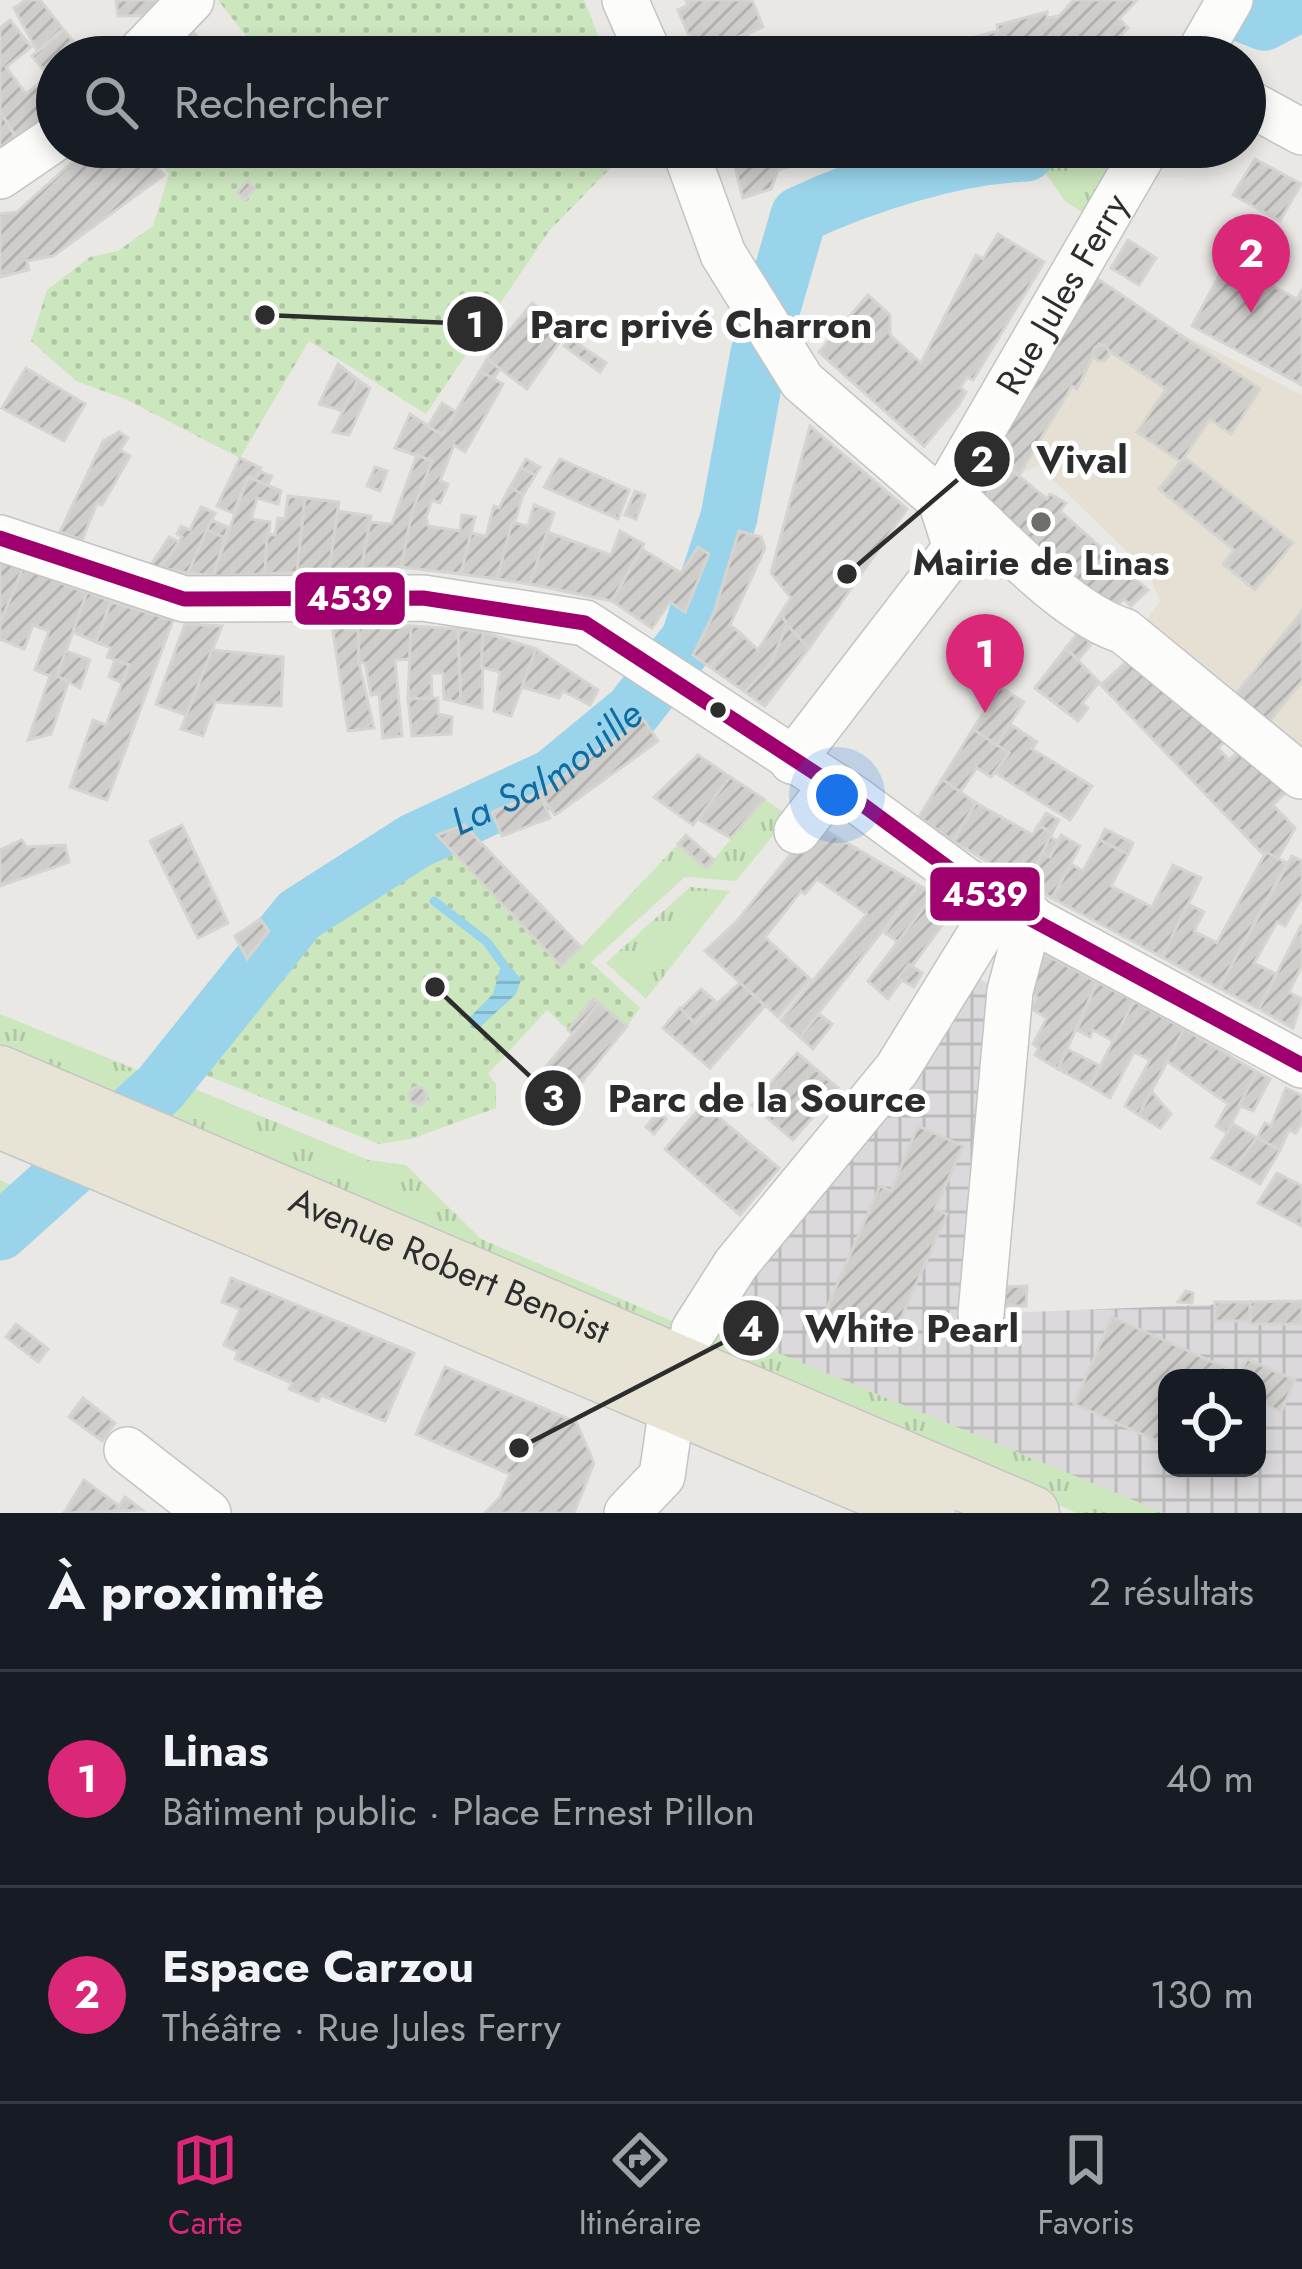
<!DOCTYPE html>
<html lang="fr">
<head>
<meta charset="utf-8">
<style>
  body { margin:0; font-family:Jost,sans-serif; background:#20242c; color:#f1f3f6 }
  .controls { position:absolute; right:36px; bottom:36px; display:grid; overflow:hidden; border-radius:24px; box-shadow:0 6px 18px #0003 }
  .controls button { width:108px; height:108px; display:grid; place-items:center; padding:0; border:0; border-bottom:3px solid #363941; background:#171b24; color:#f1f3f6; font:60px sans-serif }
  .you { position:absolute; left:837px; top:795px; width:42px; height:42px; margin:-30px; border:9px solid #fff; border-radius:50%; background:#1a73e8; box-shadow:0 0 0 18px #1a73e833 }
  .badge { display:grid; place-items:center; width:78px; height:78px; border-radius:50%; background:#db2777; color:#fff; font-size:39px; font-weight:700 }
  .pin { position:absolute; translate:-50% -99px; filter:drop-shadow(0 3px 6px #0008) }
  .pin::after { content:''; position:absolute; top:63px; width:42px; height:36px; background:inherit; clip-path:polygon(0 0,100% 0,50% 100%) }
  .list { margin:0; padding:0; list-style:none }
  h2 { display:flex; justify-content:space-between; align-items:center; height:156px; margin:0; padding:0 48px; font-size:51px }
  h2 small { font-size:39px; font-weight:400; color:#9ea1a6 }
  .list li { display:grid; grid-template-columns:78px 1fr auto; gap:36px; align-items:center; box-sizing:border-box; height:216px; padding:0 48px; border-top:3px solid #363941 }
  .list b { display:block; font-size:45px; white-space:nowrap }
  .list p { margin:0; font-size:39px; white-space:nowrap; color:#9ea1a6 }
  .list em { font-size:39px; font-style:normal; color:#9ea1a6 }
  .icon { flex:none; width:66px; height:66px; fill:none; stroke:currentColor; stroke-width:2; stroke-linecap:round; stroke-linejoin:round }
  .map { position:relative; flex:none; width:1302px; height:1513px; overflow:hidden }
  .search { position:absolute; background:#171b24; box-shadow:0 6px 18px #0003; left:36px; right:36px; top:36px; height:132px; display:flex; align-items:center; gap:30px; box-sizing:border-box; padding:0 42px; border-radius:66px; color:#9ea1a6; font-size:45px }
  .sheet { height:588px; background:#171b24 }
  nav { display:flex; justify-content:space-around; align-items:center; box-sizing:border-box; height:168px; border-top:3px solid #363941; background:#171b24; font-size:33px; color:#9ea1a6 }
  nav a { display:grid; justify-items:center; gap:6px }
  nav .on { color:#db2777 }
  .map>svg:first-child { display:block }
  .industrial { fill:url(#industrial-grid); fill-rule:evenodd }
  .education { fill:#e5e0d3 }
  .grass { fill:url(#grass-tufts) }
  .forest { fill:url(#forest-crowns) }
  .park { fill:url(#park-dots) }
  .water { fill:url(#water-rules) }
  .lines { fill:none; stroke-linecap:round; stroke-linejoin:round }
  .stream { stroke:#99d4eb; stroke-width:9 }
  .river { stroke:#99d4eb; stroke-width:57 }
  .building { fill:url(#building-hatch); stroke:#d6d4d0; stroke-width:3 }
  .minor-casing { stroke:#c4c4c4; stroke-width:48 }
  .major-casing { stroke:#c6c5c3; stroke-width:57 }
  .minor { stroke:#fcfcfb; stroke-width:45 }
  .major { stroke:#e7e4d6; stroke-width:54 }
  .bus-1-casing { stroke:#fff; stroke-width:24 }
  .bus-1 { stroke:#a0006e; stroke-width:15 }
  .poi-dot { fill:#6f6e6d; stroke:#fff; stroke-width:4.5 }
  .bus-dot { fill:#2d2d2d; stroke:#fff; stroke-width:4.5 }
  .labels { text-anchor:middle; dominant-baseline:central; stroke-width:10; stroke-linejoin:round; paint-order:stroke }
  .street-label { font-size:36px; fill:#2d2d2d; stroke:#fff }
  .poi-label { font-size:36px; font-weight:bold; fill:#2d2d2d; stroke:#fff }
  .water-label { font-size:39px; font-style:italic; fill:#0f6ba0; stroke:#fff }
  .leader { fill:none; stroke:#2d2d2d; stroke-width:4.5 }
  .callout-dot { fill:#2d2d2d; stroke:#fff; stroke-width:4.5 }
  .mark-label { font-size:36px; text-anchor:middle; font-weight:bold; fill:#fff }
  .callout-label { font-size:39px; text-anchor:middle; font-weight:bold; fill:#2d2d2d; stroke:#fff; stroke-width:10; stroke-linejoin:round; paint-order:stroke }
  .line-badge { stroke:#fff; stroke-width:4.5 }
  .badge-label { font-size:33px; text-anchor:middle; font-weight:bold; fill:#fff }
</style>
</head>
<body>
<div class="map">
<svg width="1302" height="1513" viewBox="0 0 1302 1513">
  <defs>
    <pattern id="industrial-grid" width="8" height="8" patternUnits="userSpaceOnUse" patternTransform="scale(3)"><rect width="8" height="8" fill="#dbd9db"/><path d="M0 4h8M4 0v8" fill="none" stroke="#bcbbbc"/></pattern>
    <pattern id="grass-tufts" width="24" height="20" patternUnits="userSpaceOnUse" patternTransform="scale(3)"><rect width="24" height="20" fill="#cce6be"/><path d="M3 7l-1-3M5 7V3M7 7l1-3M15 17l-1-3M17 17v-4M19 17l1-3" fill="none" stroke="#b0c6a4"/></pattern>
    <pattern id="forest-crowns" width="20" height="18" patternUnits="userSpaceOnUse" patternTransform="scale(3)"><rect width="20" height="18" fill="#cce6be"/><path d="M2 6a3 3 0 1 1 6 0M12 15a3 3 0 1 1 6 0" fill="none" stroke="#b0c6a4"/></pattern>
    <pattern id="park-dots" width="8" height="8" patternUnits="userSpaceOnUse" patternTransform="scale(3)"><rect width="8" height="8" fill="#cce6be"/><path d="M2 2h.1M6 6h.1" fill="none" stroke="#b0c6a4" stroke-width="1.8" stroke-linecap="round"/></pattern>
    <pattern id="water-rules" width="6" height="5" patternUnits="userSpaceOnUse" patternTransform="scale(3)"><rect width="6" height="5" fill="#99d4eb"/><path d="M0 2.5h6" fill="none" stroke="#84b6ca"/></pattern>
    <pattern id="building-hatch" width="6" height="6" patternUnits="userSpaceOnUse" patternTransform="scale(3)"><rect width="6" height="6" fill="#cfcecb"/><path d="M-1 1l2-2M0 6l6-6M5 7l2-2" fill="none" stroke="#b2b1af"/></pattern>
  </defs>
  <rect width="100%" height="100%" fill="#eae8e4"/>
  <path class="industrial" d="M976 978 1000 988 981 1314 1302 1301V1513H1164L717 1328 732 1295ZM1167 1378H1257V1468H1167Z"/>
  <path class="education" d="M1168 327 1302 395V757L1142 627 1160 601 1148 572 1038 465 1019 475 987 450 1055 335Z"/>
  <g class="grass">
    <path d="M1056 147H1120L1082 212 1066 202 1039 164Z"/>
    <path d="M764 799 789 816 736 881 685 877 591 962 578 950 678 844 707 868Z"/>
    <path d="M690 887 730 891 646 999 606 963Z"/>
    <path d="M0 1014 157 1078 129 1101 0 1046Z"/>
    <path d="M195 1089 368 1160 406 1165 481 1239 712 1338 717 1328 1164 1513H1077L154 1110 164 1098Z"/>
  </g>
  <path class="forest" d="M0 1180 35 1196 0 1232Z"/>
  <g class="park">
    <path d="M218 0H584L607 57H243L253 45Z"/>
    <path d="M148 147H631L549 231 426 414 309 341 240 458 125 399 76 381 31 341 47 290 90 257 118 251 153 226 169 174Z"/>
    <path d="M437 835 561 966 578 950 640 1008 627 1026 593 999 568 1030 547 1010 488 1074 496 1084V1108L411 1139 379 1144 198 1072 260 975 300 927Z"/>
  </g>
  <path class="water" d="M500 969H513L521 980 516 994 478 1029 471 1027 468 1019 493 994Z"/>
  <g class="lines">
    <path class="stream" d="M434 901 487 942 505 967"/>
    <g class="river">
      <path d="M1242 13 1264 22 1302 2"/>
      <path id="s1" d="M0 1232 160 1088 299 915 415 841 553 777 633 711 689 640 729 517 759 353 799 215C868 183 951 157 1026 153"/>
    </g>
  </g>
  <g class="building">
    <path d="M26 0H40L63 29 37 51 14 8Z"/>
    <path d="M116 0H176L162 15 118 16Z"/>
    <path d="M686 0H752L763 27 697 55 678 10 688 5Z"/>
    <path d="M1074 0H1137L1119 19 1128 28 1116 40 1108 34 1086 57H857L917 42 919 51 998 31 997 25 1047 12V18L1059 16Z"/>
    <path d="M10 20 31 47 6 67 26 94 48 76 57 86V118L21 146 0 111V28Z"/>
    <path d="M187 25 213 54 155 57Z"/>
    <path d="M64 30 86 57H57V86L32 56Z"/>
    <path d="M747 33 758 57H705L703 53Z"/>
    <path d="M0 111 21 146 0 158Z"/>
    <path d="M89 147H142L164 175 53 256 27 261 29 270 0 277V214L17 212Z"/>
    <path d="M526 147H547L552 154 536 163Z"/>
    <path d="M730 147H837L839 152 778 170 771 189 743 198Z"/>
    <path d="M1255 159 1301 184 1280 221 1233 195Z"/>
    <path d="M247 181 255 189 245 200 237 193Z"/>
    <path d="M998 234 1044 262 973 380 967 377 960 388 966 392 959 405 924 446 819 352 868 295 890 315V335L921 363 976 255 983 259Z"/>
    <path d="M1128 240 1156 258 1139 285 1111 268Z"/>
    <path d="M1227 261 1297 299 1302 290V385L1192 326Z"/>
    <path d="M1092 275 1260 389 1231 434 1210 419 1181 462 1137 432 1166 389 1099 344 1077 389 1072 386 1019 475 987 450Z"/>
    <path d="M532 303 567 331 527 389 487 359Z"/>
    <path d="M570 338 606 363 600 372 564 346Z"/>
    <circle cx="1101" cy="353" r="8"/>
    <path d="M487 359 500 369 493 379 480 371Z"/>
    <path d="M338 364 358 380 343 411 319 404Z"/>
    <path d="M26 368 85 404 64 441 2 408Z"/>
    <path d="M480 371 503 384 465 452 454 445 440 481 448 484 440 503 432 500 426 517 428 526 460 531 462 515 475 517 461 574 401 567 412 512 432 461 395 448 410 414 442 435Z"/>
    <path d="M358 380 370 388 349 435 333 432Z"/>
    <path d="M442 403 456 412 442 435 428 426Z"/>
    <path d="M810 426 907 509 809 648 790 632 781 613 791 598 771 573Z"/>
    <path d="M119 432 128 438 120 450 130 456 102 505 97 503 82 540 60 532 103 441Z"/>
    <path d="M987 450 1047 499 1050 494 1066 503 1060 511 1148 590 1131 606 1124 599 1114 608 1071 575 967 483Z"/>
    <path d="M417 455 432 461 412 512 401 567 361 569 369 522 392 524Z"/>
    <path d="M1184 457 1293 543 1255 590 1223 564 1234 550 1159 489Z"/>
    <path d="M240 458 261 468 255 480 248 477 233 513 217 506Z"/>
    <path d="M526 459 540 467 535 475 521 468Z"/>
    <path d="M560 459 629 490 618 519 544 487Z"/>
    <path d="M375 467 387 471 380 491 367 486Z"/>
    <path d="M521 468 535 475 523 495 510 487Z"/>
    <path d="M259 471 272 476 268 485 255 480Z"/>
    <path d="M248 477 281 491 278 504 257 498 251 519 270 522 265 574 213 576Z"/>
    <path d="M510 487 523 495 497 579 461 574 471 533 486 536 494 506 499 508Z"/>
    <path d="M635 491 645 495 636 519 625 515Z"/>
    <path d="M288 496 305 498 297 572 265 574 267 534 275 535 278 518 285 519Z"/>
    <path d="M305 498 339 502 329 570 297 572Z"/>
    <path d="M534 505 554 513 530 584 497 579 512 522 528 526Z"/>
    <path d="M201 507 215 513 188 573 160 568 182 537 177 534 181 526 190 530Z"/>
    <path d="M338 511 371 516 361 569 329 570Z"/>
    <path d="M211 520 228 527 225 538 207 530Z"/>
    <path d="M207 530 225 538 213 576 188 573Z"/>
    <path d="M620 531 644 544 612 601 530 584 547 532 611 555Z"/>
    <path d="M739 531 761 537 765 548 730 625 740 633 710 667 693 655 714 613Z"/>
    <path d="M169 537 179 542 160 568 151 565Z"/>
    <path d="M698 547 709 554 685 612 670 602 652 628 612 601 642 549 681 573Z"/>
    <path d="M0 560 23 568 0 624Z"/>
    <path d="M23 568 87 593 57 676 69 680 51 734 28 740 50 676 35 670 49 631 33 625 24 649 0 639V624Z"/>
    <path d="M87 592 111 601 96 642 73 632Z"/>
    <path d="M111 602 173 620 107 800 70 787 93 720 106 725 129 665 107 657 111 648 96 642Z"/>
    <path d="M1302 611V681L1265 727 1231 700Z"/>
    <path d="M781 613 787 625 771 663 745 692 710 667 740 633 758 650Z"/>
    <path d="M185 624 222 626 186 715 156 704Z"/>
    <path d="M332 625H358L359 663 374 728 348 731Z"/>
    <path d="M358 625 411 626 410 659 395 660 402 736 383 738 379 694 371 695 365 663H359Z"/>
    <path d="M787 625 809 648 765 706 745 692 771 663Z"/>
    <path d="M411 626 458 629 461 703 444 699 443 673H431L432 698 408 699Z"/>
    <path d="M458 629 483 632 482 708 461 703Z"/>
    <path d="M483 632 536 649 511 716 494 711 500 672 481 667Z"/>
    <path d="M1079 632 1091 644 1078 660 1066 648Z"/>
    <path d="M1066 648 1099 682 1082 703 1088 708 1078 721 1035 688Z"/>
    <path d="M536 649 598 690 590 705 563 691 559 698 522 687Z"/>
    <path d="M212 650 283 657 281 706 215 702 203 736 181 729Z"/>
    <path d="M66 651 90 660 80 688 57 676Z"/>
    <path d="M1131 657 1180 708 1189 699 1232 734 1218 748 1229 760 1238 752 1287 791 1273 805 1295 828 1278 858 1261 852 1101 685Z"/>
    <path d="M115 660 129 665 122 683 109 677Z"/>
    <path d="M1000 687 1024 702 996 745 973 729Z"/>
    <path d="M432 698H438V714L452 717 451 734 412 736 408 699Z"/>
    <path d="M643 719 658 741 555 815 539 793Z"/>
    <path d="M1010 724 1037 742 1032 749 1092 786 1070 820 994 772 1009 753 996 745Z"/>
    <path d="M973 729 1009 753 991 777 977 768 960 792 942 779Z"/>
    <path d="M698 755 730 777 693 825 654 797Z"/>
    <path d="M730 777 764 799 731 838 698 819Z"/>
    <path d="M942 779 976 803 953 841 919 817Z"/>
    <path d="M539 793 550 818 502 836 492 812Z"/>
    <path d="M976 803 1033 835 1038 825 1052 833 1028 886 953 841Z"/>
    <path d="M1046 813 1059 820 1052 833 1039 825Z"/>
    <path d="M815 824 918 885 800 1037 781 1020 867 914 817 879 805 894 801 891 765 937 810 979 778 1017 705 951 737 921Z"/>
    <path d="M182 825 228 923 198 938 150 841Z"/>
    <path d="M464 825 581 947 561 966 437 835Z"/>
    <path d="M1105 829 1133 843 1128 854 1100 840Z"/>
    <path d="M686 835 714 860 707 869 678 844Z"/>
    <path d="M1061 835 1080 846 1052 898 1028 886 1042 853 1050 857Z"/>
    <path d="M1050 837 1058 841 1050 857 1042 853Z"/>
    <path d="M22 840 27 847 65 845 69 862 0 886V850Z"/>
    <path d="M1100 840 1128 854 1111 886 1152 907 1173 865 1201 878 1162 957 1052 898 1071 864 1083 871Z"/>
    <path d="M1266 852 1287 863 1219 988 1162 957 1188 904 1204 912 1194 931 1217 943Z"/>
    <path d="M1292 856 1302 861V896L1285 926 1277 922 1254 963 1276 974 1259 1009 1219 988Z"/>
    <path d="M918 885 934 894 899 943 885 933Z"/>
    <path d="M934 894 956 906 888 999 868 981Z"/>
    <path d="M260 919 269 931 247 959 235 936Z"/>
    <path d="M1302 924V965L1289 992 1302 999 1293 1028 1259 1009Z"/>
    <path d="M1046 955 1097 982 1058 1069 1035 1055 1039 1048 1033 1044 1047 1018 1031 1009 1037 997 1020 988 1033 960Z"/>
    <path d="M909 964 922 973 914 987 898 978Z"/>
    <path d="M1097 982 1134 1001 1113 1041 1093 1030 1090 1037 1077 1030Z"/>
    <path d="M740 983 765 1006 710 1068 663 1028 680 1008 695 1023Z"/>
    <path d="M701 989 715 1001 695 1023 681 1009Z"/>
    <path d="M593 999 599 1003 572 1034 568 1030Z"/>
    <path d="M1134 1001 1184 1029 1139 1115 1125 1106 1150 1060 1134 1052 1110 1098 1090 1086Z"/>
    <path d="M599 1003 627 1026 569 1098 540 1074Z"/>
    <path d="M819 1014 832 1024 813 1049 800 1037Z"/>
    <path d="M1184 1029 1257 1072 1227 1133 1216 1126 1228 1104 1167 1061Z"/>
    <path d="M1067 1049 1100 1066 1090 1086 1058 1069Z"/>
    <path d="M797 1053 838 1088 793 1140 752 1105Z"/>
    <path d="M1257 1072 1270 1079 1253 1111 1239 1105Z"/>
    <circle cx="418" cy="1096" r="9"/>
    <path d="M1286 1088 1302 1096V1122L1296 1133 1289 1130 1280 1150 1257 1138 1265 1123 1271 1126Z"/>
    <path d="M1151 1091 1171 1114 1160 1128 1139 1115Z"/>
    <path d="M703 1104 779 1168 740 1215 665 1149Z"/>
    <path d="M658 1112 666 1119 654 1134 646 1127Z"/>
    <path d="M1233 1124 1257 1138 1233 1169 1212 1158Z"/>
    <path d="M918 1126 963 1146 935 1209 947 1214 888 1348 822 1319 880 1186 891 1191Z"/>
    <path d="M1257 1138 1280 1150 1260 1184 1233 1169Z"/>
    <path d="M1277 1173 1302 1186V1226L1258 1203Z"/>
    <path d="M231 1278 414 1353 385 1421 321 1395 318 1401 289 1389 292 1383 235 1359 238 1352 224 1345 240 1309 222 1302Z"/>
    <path d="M1027 1286 1026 1306H996L997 1287Z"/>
    <path d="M1186 1291 1193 1293 1192 1303 1178 1302Z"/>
    <path d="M1302 1301V1324H1250V1302Z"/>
    <rect x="1215" y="1302" width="35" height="19"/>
    <path d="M1112 1317 1240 1374 1247 1359 1295 1380 1281 1412 1257 1401V1378H1167V1445L1074 1404Z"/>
    <path d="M16 1324 48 1349 38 1362 6 1337Z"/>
    <path d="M445 1367 576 1422 594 1463 574 1513H485L500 1497 510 1474 416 1434Z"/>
    <path d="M83 1398 115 1423 102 1441 69 1417Z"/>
    <path d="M84 1480 119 1506 125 1497 142 1510 64 1513Z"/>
  </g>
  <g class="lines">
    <g class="minor-casing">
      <g id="minor">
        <path d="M625 0 650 57"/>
        <path d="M136 57 191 0"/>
        <path d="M1197 57 1230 0"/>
        <path d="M1245 101 1302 132"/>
        <path d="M684 147 723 254 802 381 941 501"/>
        <path d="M0 176 57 137"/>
        <path d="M947 491C994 532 1066 614 1124 631L1301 776"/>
        <path id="s2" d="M941 501 1147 147"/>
        <path d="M0 538 184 599 423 598 585 623 855 799 981 892 1302 1065"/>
        <path d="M792 761 956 548 941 501"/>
        <path d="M797 831 833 785"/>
        <path d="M981 1314 1010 991 1030 916"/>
        <path d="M694 1330 736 1264 897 1069 1000 902"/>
        <path d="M127 1450 208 1513"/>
        <path d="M627 1513 662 1476 672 1407"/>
      </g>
    </g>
    <g class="major-casing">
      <g id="major">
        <path id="s3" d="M0 1073 1032 1513"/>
        <path d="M0 1121 928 1513"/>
      </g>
    </g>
    <use href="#minor" class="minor"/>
    <use href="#major" class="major"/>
    <g class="bus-1-casing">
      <path id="bus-1" d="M0 538 184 599 423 598 585 623 855 799 981 892 1302 1065"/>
    </g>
    <use href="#bus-1" class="bus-1"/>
  </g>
  <circle class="poi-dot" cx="1041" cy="522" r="12"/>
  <circle class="bus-dot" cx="718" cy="710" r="10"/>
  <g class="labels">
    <g class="street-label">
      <text stroke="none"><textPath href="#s2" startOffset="240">Rue Jules Ferry</textPath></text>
      <text stroke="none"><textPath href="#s3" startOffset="489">Avenue Robert Benoist</textPath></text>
    </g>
    <g class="poi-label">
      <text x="1041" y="562">Mairie de Linas</text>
    </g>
    <g class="water-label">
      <text stroke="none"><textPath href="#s1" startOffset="726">La Salmouille</textPath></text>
    </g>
  </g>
  <path class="leader" d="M265 315L475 324M847 574L982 459M435 987L553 1098M519 1448L751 1328"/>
  <g class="callout-dot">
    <circle cx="265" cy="315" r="12"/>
    <circle cx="847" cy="574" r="12"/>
    <circle cx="435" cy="987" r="12"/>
    <circle cx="519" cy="1448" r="12"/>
    <circle cx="475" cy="324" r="30"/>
    <circle cx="982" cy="459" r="30"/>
    <circle cx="553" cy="1098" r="30"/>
    <circle cx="751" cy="1328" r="30"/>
  </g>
  <g class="mark-label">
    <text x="475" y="337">1</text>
    <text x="982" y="472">2</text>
    <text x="553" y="1111">3</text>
    <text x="751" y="1341">4</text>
  </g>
  <g class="callout-label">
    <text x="701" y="338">Parc privé Charron</text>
    <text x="1082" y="473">Vival</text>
    <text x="767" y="1112">Parc de la Source</text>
    <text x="912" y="1342">White Pearl</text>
  </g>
  <g class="line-badge">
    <rect x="293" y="570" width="114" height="57" rx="12" fill="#a0006e"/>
    <rect x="928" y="865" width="114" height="58" rx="12" fill="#a0006e"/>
  </g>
  <g class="badge-label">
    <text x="350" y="610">4539</text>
    <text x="985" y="906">4539</text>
  </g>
</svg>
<div class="controls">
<button><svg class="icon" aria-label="locate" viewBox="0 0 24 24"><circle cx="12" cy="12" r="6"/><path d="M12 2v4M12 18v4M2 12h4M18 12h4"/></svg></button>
</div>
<div class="you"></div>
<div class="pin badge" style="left:985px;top:713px">1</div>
<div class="pin badge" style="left:1251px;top:313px">2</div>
<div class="search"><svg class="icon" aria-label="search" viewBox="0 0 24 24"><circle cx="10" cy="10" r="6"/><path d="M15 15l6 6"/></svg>Rechercher</div>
</div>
<section class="sheet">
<h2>À proximité<small>2 résultats</small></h2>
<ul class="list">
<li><span class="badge">1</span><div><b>Linas</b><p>Bâtiment public · Place Ernest Pillon</p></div><em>40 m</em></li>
<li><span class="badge">2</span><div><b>Espace Carzou</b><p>Théâtre · Rue Jules Ferry</p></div><em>130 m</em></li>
</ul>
</section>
<nav>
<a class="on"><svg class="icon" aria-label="map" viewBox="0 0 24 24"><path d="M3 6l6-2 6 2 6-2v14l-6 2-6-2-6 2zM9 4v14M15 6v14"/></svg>Carte</a>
<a><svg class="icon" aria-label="directions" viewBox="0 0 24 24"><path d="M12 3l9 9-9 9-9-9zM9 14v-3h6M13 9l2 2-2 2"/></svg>Itinéraire</a>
<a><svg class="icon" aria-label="saved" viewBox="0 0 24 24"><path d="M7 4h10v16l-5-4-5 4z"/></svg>Favoris</a>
</nav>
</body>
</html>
